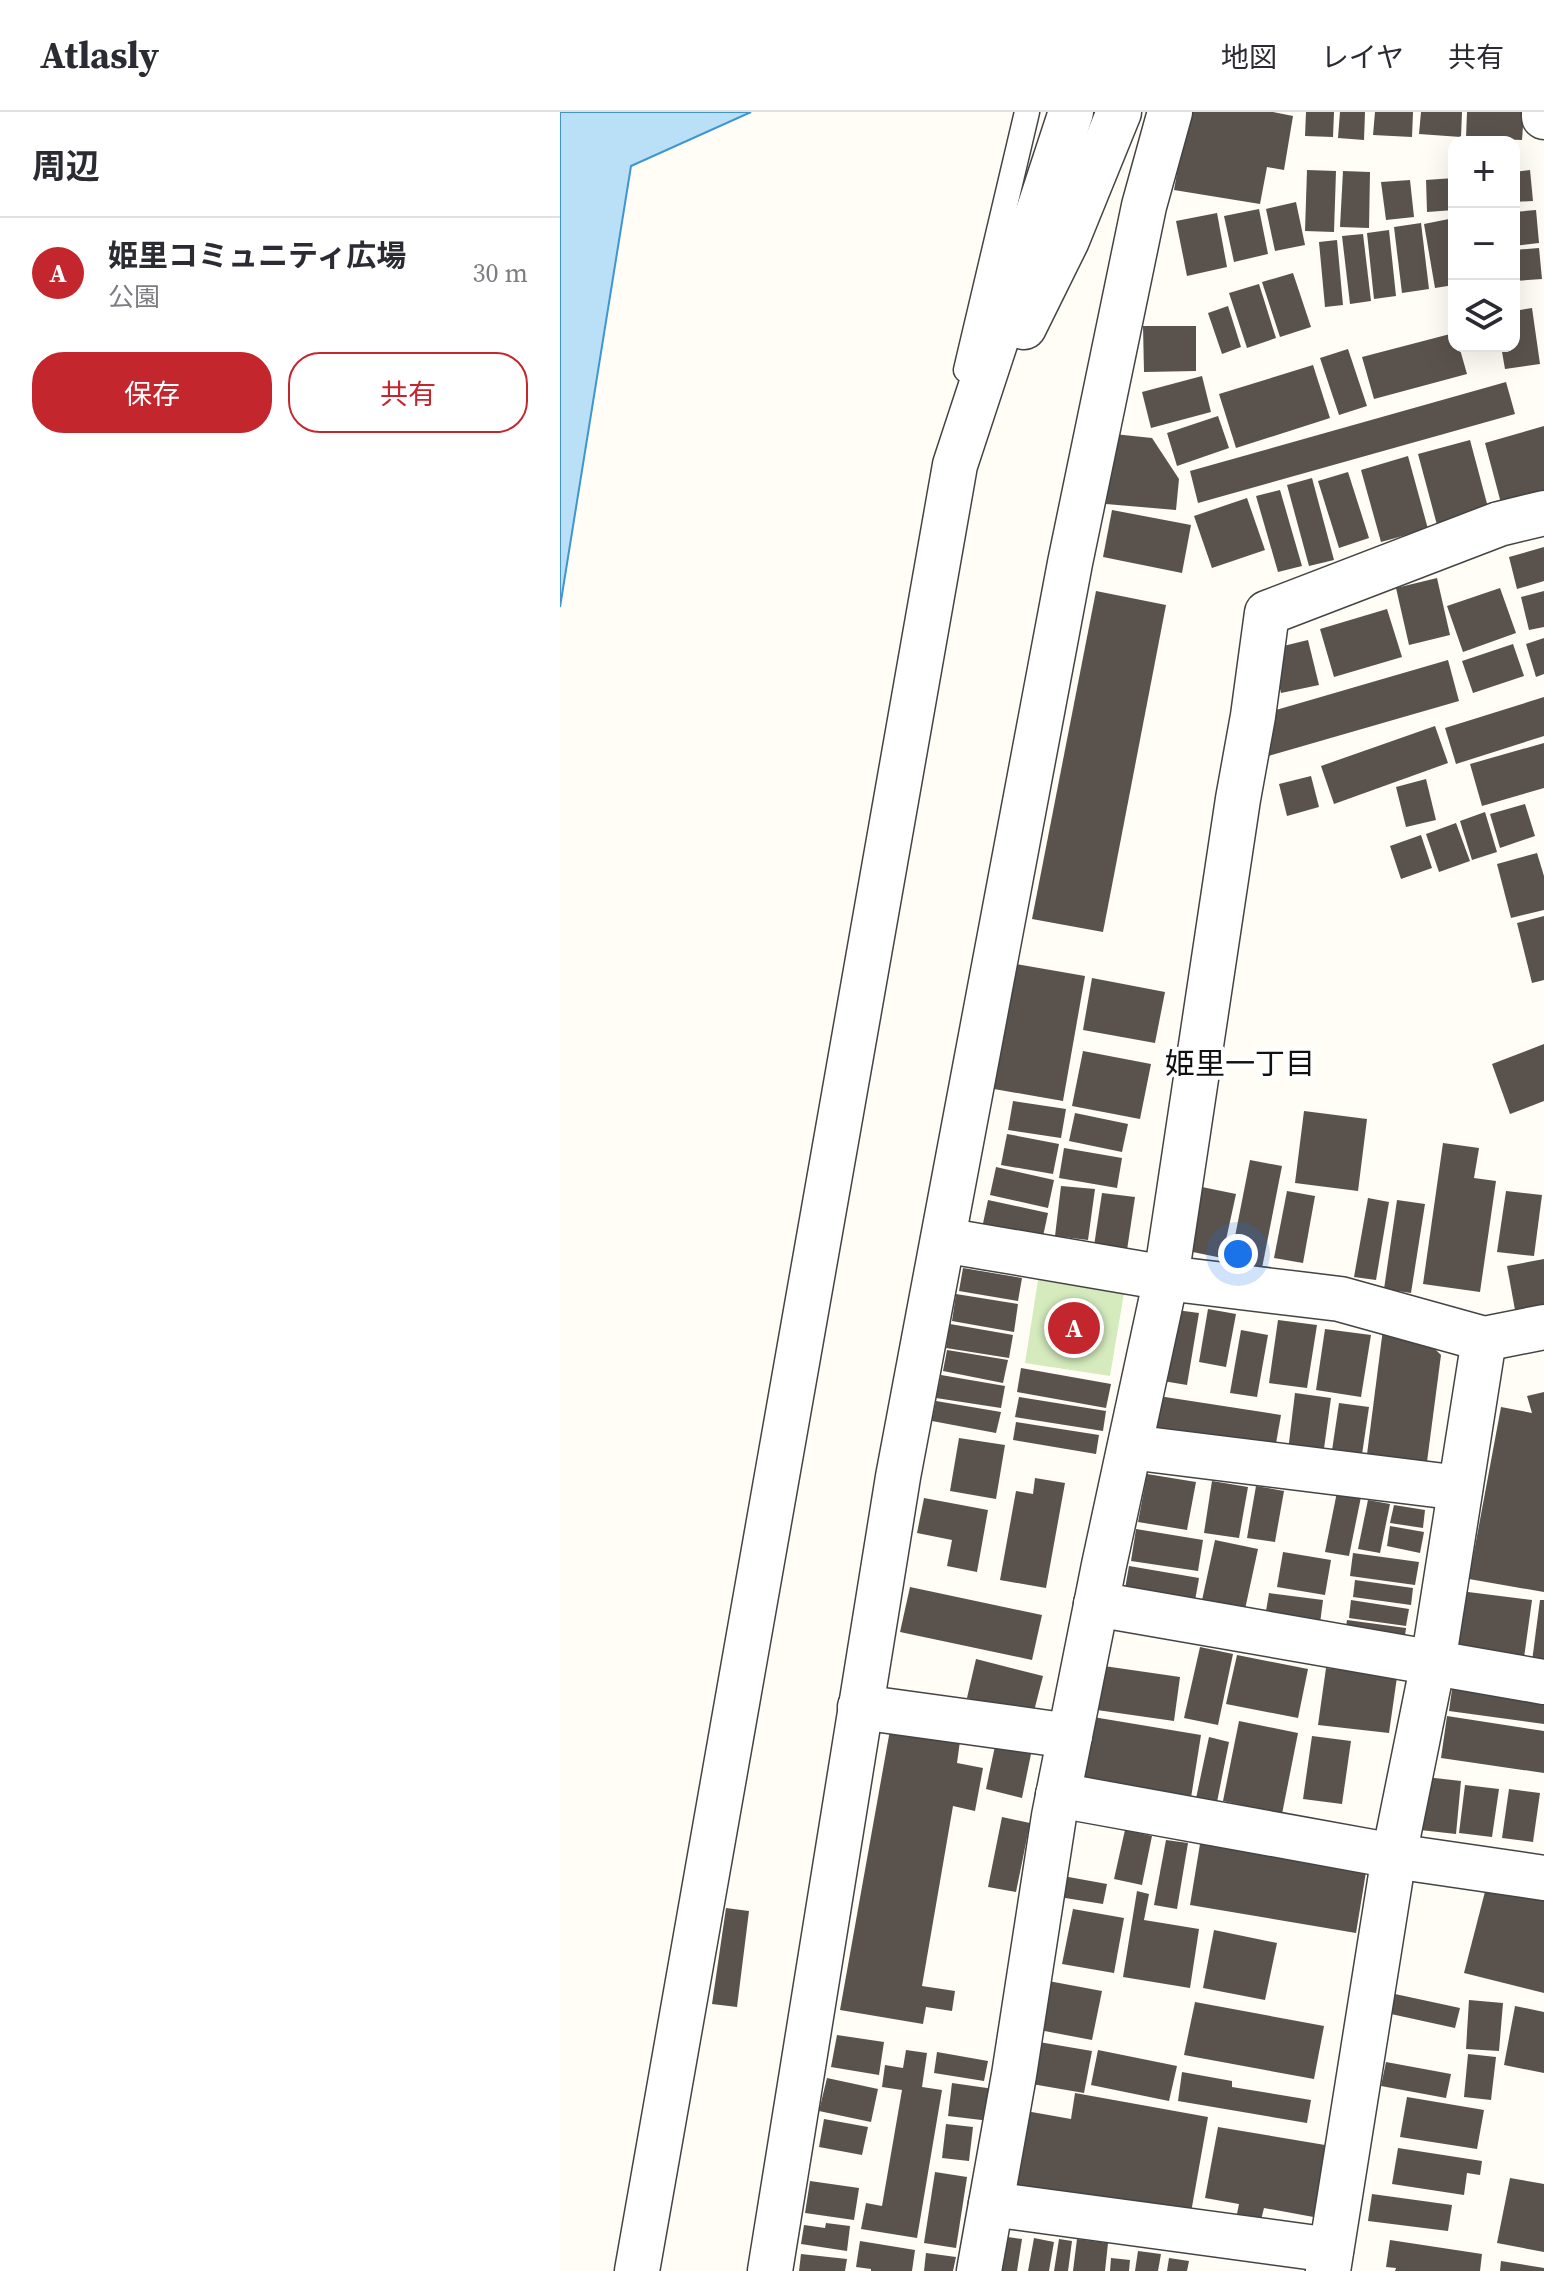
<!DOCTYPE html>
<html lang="ja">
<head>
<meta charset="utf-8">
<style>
  body { margin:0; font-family:"Source Serif 4","Noto Sans JP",serif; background:#f7f7f7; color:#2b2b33 }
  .controls { position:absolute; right:24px; top:24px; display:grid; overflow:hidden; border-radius:16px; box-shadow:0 8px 32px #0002 }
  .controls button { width:72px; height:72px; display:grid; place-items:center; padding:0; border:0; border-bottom:2px solid #e1e1e2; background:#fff; color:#2b2b33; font:40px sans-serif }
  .you { position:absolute; left:678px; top:1142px; width:28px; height:28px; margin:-20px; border:6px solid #fff; border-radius:50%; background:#1a73e8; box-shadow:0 0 0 12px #1a73e833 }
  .badge { display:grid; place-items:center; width:52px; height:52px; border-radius:50%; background:#c4262e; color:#fff; font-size:26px; font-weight:700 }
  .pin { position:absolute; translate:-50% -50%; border:4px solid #fff; box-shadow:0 2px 8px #0006 }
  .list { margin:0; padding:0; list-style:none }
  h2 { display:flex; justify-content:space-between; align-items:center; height:104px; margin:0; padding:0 32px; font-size:34px }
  h2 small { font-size:26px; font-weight:400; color:#7c7c81 }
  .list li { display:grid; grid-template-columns:52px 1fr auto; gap:24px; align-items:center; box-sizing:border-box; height:112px; padding:0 32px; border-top:2px solid #e1e1e2 }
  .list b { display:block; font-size:30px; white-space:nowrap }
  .list p { margin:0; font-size:26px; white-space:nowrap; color:#7c7c81 }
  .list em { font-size:26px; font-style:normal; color:#7c7c81 }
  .actions { display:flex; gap:16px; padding:24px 32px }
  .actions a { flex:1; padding:18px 0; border:2px solid #c4262e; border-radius:32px; text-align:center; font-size:28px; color:#c4262e }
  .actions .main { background:#c4262e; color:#fff }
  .icon { flex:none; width:44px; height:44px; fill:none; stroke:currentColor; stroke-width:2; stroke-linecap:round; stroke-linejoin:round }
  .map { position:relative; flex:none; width:984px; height:2159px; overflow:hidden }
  header { display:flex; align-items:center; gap:48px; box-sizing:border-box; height:112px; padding:0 40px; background:#fff; border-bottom:2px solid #e1e1e2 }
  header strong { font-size:38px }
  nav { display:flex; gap:44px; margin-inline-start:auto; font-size:28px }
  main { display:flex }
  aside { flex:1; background:#fff }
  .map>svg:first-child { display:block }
  .green { fill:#d5ebbd }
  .water { fill:#b9e0f7; stroke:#3f96cf; stroke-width:2 }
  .building { fill:#5a524d }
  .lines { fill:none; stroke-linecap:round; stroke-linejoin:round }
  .lane-casing { stroke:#444; stroke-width:27 }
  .street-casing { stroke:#444; stroke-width:47 }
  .lane { stroke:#fff; stroke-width:24 }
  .street { stroke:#fff; stroke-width:44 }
  .labels { text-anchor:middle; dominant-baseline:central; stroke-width:8; stroke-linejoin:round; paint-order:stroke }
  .neighbourhood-label { font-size:30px; fill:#111; stroke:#fff }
</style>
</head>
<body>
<header>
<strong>Atlasly</strong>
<nav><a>地図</a><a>レイヤ</a><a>共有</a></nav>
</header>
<main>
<aside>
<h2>周辺<small></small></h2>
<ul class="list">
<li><span class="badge">A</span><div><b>姫里コミュニティ広場</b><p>公園</p></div><em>30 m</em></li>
</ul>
<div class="actions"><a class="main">保存</a><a>共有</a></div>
</aside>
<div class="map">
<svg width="984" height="2159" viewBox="0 0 984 2159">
  <rect width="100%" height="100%" fill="#fffdf5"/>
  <path class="green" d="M478 1168 564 1181 550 1264 465 1251Z"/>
  <path class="water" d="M0 0H191L71 54 0 495Z"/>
  <g class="building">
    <path d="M628 0H713L733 4 724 58 707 55 700 92 614 78Z"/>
    <path d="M746 0H774L773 25 745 24Z"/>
    <path d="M780 0H805L804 28 778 26Z"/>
    <path d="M815 0H853L852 25 813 23Z"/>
    <path d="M861 0H902L901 25 859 22Z"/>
    <path d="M907 0H964L962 28 906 26Z"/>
    <path d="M747 58 776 59 774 120 745 119Z"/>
    <path d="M970 58 973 89 954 90V60Z"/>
    <path d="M783 59 810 60 809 116 780 115Z"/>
    <path d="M894 66V98L867 100 866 68Z"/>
    <path d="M850 68 854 105 826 108 821 70Z"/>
    <path d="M736 90 745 133 715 139 706 97Z"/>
    <path d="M699 97 708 142 674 150 664 104Z"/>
    <path d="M976 98 979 131 954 134V100Z"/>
    <path d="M657 101 667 155 627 164 616 109Z"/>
    <path d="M889 107 894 140V173L875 176 864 112Z"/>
    <path d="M861 111 869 177 842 181 834 115Z"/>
    <path d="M829 118 836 184 814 187 807 121Z"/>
    <path d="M803 122 811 189 790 192 782 124Z"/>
    <path d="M777 128 783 193 765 195 759 130Z"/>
    <path d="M979 136 982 167 954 169V138Z"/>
    <path d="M733 161 751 215 720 225 702 170Z"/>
    <path d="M699 172 716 226 687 236 669 181Z"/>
    <path d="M668 194 681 235 662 242 648 201Z"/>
    <path d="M972 196 980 252 945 257 941 234H954V199Z"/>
    <path d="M583 214H636V259L584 260Z"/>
    <path d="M894 221V234H899L907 262 814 287 802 245Z"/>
    <path d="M788 237 807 294 779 303 760 246Z"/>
    <path d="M753 253 770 306 676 336 659 282Z"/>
    <path d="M642 264 651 300 591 316 582 280Z"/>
    <path d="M946 270 955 302 638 391 630 359Z"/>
    <path d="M658 304 669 336 617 354 607 321Z"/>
    <path d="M984 314V383L942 395 925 331Z"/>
    <path d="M554 322 592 326 619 367 616 398 546 392Z"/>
    <path d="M910 328 929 399 877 413 858 342Z"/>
    <path d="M848 344 868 417 821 430 801 358Z"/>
    <path d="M788 360 809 426 779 436 758 369Z"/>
    <path d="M752 366 774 448 749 454 727 373Z"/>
    <path d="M720 378 742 454 718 460 696 384Z"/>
    <path d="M687 386 705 438 652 456 634 404Z"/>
    <path d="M552 398 631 413 622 461 543 445Z"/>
    <path d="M984 435V469L957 477 949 445Z"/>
    <path d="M877 466 890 523 849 533 836 476Z"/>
    <path d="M940 476 956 521 903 540 887 494Z"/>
    <path d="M536 479 606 493 543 820 472 807Z"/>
    <path d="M984 479V515L969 518 961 485Z"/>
    <path d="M827 497 842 545 774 565 760 517Z"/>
    <path d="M984 526V562L976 565 966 532Z"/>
    <path d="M748 528 759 573 721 581 711 537Z"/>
    <path d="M953 532 964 564 913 581 902 549Z"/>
    <path d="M888 548 899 589 705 645 706 601Z"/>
    <path d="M984 585V624L896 652 885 616Z"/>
    <path d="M875 614 888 651 774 692 761 654Z"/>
    <path d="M984 631V676L922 694 910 652Z"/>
    <path d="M751 664 759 695 727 704 719 672Z"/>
    <path d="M866 667 876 708 846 715 836 675Z"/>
    <path d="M965 692 975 724 940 736 930 702Z"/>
    <path d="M925 700 937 740 912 748 900 709Z"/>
    <path d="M896 711 910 749 879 760 866 722Z"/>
    <path d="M861 723 872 756 841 767 830 734Z"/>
    <path d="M977 741 984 764V798L951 806 937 752Z"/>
    <path d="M984 804V868L972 871 957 811Z"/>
    <path d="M456 852 525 864 503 989 434 977Z"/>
    <path d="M532 866 605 880 595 931 523 918Z"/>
    <path d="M984 932V989L950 1002 932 952Z"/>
    <path d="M523 939 591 952 580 1007 512 994Z"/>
    <path d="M453 989 506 997 501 1026 448 1018Z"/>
    <path d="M744 999 807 1007 798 1079 735 1071Z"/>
    <path d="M515 1001 568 1012 562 1040 509 1029Z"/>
    <path d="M447 1022 499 1032 493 1062 441 1053Z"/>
    <path d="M883 1031 919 1036 914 1066 936 1069 920 1180 863 1172Z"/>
    <path d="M504 1036 562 1046 557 1076 499 1066Z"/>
    <path d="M690 1048 722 1054 702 1156 670 1150Z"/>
    <path d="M436 1055 494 1068 488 1096 430 1083Z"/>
    <path d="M501 1074 535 1077 528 1128 495 1124Z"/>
    <path d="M637 1074 676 1082 662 1146 623 1138Z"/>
    <path d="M727 1079 755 1084 743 1151 714 1146Z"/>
    <path d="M946 1079 982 1083 974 1144 937 1140Z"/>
    <path d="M542 1081 575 1085 567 1138 534 1134Z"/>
    <path d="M808 1086 829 1090 816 1168 794 1165Z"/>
    <path d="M428 1088 488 1101 482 1129 422 1116Z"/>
    <path d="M837 1088 865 1092 851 1181 824 1177Z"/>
    <path d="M984 1147V1204L957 1209 947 1154Z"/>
    <path d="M403 1156 462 1166 458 1189 399 1179Z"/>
    <path d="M396 1182 458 1192 454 1220 392 1209Z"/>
    <path d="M609 1197 639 1201 627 1273 597 1268Z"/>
    <path d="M648 1197 676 1202 666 1255 639 1250Z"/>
    <path d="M718 1208 757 1213 747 1276 709 1271Z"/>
    <path d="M390 1212 453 1223 449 1246 386 1236Z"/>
    <path d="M765 1217 811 1223 801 1285 756 1278Z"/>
    <path d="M823 1217 860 1222 881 1243 865 1365 805 1358Z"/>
    <path d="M681 1218 708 1223 697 1285 670 1281Z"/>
    <path d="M387 1238 448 1248 443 1271 383 1259Z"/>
    <path d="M461 1256 551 1272 546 1296 457 1280Z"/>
    <path d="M381 1263 445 1274 441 1296 376 1286Z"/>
    <path d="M984 1280V1480L909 1467 941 1295 972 1301 967 1284Z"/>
    <path d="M735 1281 771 1286 762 1351 727 1347Z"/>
    <path d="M592 1283 721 1303 715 1337 587 1316Z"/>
    <path d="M459 1285 546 1299 543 1319 455 1305Z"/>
    <path d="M376 1289 441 1300 436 1321 372 1309Z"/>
    <path d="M779 1291 809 1295 800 1356 770 1352Z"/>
    <path d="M456 1310 539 1323 536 1342 453 1328Z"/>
    <path d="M399 1326 445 1333 436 1387 390 1379Z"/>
    <path d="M587 1362 636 1370 627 1418 578 1410Z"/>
    <path d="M475 1366 505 1371 486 1476 440 1468 456 1379 473 1382Z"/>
    <path d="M652 1369 688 1375 679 1426 644 1421Z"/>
    <path d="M696 1374 724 1379 715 1430 687 1426Z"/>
    <path d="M777 1380 801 1385 789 1444 765 1440Z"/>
    <path d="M364 1386 428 1398 417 1460 387 1454 392 1428 357 1421Z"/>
    <path d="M808 1388 830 1392 820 1441 798 1437Z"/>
    <path d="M834 1393 865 1398 863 1416 830 1411Z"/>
    <path d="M830 1414 864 1420 860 1441 827 1434Z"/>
    <path d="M576 1417 643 1428 638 1459 571 1449Z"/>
    <path d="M655 1428 698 1437 684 1502 641 1493Z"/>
    <path d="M723 1440 771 1448 765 1483 717 1475Z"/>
    <path d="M793 1441 859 1450 855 1473 790 1464Z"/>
    <path d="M569 1454 639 1466 633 1500 563 1488Z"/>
    <path d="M795 1468 853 1476 851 1493 793 1485Z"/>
    <path d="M350 1475 482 1503 472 1548 340 1520Z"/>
    <path d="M900 1479 972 1488 963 1553 892 1545Z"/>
    <path d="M709 1481 763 1488 759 1519 704 1511Z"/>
    <path d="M791 1488 849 1497 846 1514 789 1506Z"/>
    <path d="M980 1488H984V1558L971 1557Z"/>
    <path d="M787 1508 846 1516 843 1539 784 1530Z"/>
    <path d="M640 1535 673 1542 658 1613 624 1606Z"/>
    <path d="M677 1543 748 1557 738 1606 666 1592Z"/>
    <path d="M416 1547 483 1564 473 1603 407 1586Z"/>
    <path d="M537 1553 620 1565 614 1609 530 1597Z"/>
    <path d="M766 1556 837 1565 829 1621 758 1613Z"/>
    <path d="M893 1570 984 1582V1612L889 1599Z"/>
    <path d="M527 1604 641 1623 630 1692 515 1672Z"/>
    <path d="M887 1604 984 1619V1661L881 1646Z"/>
    <path d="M679 1609 738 1621 722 1702 663 1689Z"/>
    <path d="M330 1618 400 1629 397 1651 423 1656 415 1699 393 1694 362 1874 395 1879 392 1899 366 1895 363 1912 280 1898Z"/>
    <path d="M752 1624 791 1629 782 1692 743 1687Z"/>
    <path d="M649 1625 669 1630 655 1700 634 1696Z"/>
    <path d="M435 1634 471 1642 462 1686 426 1677Z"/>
    <path d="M866 1665 901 1669 896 1722 860 1718Z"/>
    <path d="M905 1673 939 1677 932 1725 899 1721Z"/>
    <path d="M949 1677 980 1681 973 1730 942 1726Z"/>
    <path d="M442 1705 470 1711 456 1780 428 1775Z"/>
    <path d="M565 1718 592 1724 582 1773 554 1767Z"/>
    <path d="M606 1728 628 1731 617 1797 594 1793Z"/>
    <path d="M640 1732 806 1760 796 1821 630 1793Z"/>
    <path d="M503 1764 547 1772 543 1792 499 1785Z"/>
    <path d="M928 1768 984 1782V1881L904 1861Z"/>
    <path d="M577 1779 589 1782 584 1808 639 1817 630 1876 563 1865Z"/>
    <path d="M166 1796 189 1799 177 1895 152 1892Z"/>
    <path d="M513 1797 564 1806 554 1861 502 1852Z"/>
    <path d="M654 1818 717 1831 705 1888 643 1876Z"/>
    <path d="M483 1868 542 1879 532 1928 474 1917Z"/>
    <path d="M835 1882 900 1896 895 1916 831 1902Z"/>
    <path d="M909 1888 943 1891 939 1939 906 1937Z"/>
    <path d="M635 1890 764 1914 754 1967 624 1943Z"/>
    <path d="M955 1894 984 1900V1961L944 1953Z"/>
    <path d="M277 1923 324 1930 319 1963 271 1955Z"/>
    <path d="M473 1929 532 1939 524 1981 466 1971Z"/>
    <path d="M346 1938 367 1941 362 1975 382 1978 357 2126 301 2117 306 2091 322 2094 342 1978 322 1975 325 1953 343 1956Z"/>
    <path d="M538 1938 617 1954 609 1989 531 1973Z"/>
    <path d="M377 1940 428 1949 424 1969 374 1961Z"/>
    <path d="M908 1942 936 1945 931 1988 904 1985Z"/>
    <path d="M826 1950 891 1962 886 1986 821 1974Z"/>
    <path d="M622 1960 672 1969V1975L751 1988 747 2011 618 1989Z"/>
    <path d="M267 1966 318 1977 311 2010 259 1999Z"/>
    <path d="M392 1971 434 1977 430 2009 388 2004Z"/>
    <path d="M515 1981 648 2005 630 2106 452 2075 466 1999 511 2007Z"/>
    <path d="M847 1985 924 1998 917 2037 840 2025Z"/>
    <path d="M264 2007 308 2015 302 2043 259 2035Z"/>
    <path d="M386 2012 413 2015 409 2049 382 2046Z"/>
    <path d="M658 2015 771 2034 759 2106 704 2096 700 2112 676 2107 679 2092 645 2086Z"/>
    <path d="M838 2036 922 2049 920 2063 907 2061 904 2083 832 2072Z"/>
    <path d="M375 2060 407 2065 396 2136 364 2131Z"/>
    <path d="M950 2066 984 2072V2140L937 2131Z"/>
    <path d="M250 2069 299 2076 294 2108 245 2101Z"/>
    <path d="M812 2082 892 2093 888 2119 808 2109Z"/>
    <path d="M266 2111 290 2114 287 2139 241 2132 244 2113 265 2116Z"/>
    <path d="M441 2124 462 2127 457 2159H436Z"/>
    <path d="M474 2126 494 2130 489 2159H468Z"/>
    <path d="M499 2127 512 2129 508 2159H494Z"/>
    <path d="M517 2127 548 2131 545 2159H513Z"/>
    <path d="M830 2128 922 2142 920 2159H835L836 2156 826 2155Z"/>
    <path d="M300 2129 355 2138 352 2159H311V2157L296 2155Z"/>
    <path d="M578 2139 601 2142 598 2159H575Z"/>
    <path d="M366 2141 396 2145 393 2159H364Z"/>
    <path d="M241 2142 287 2147 285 2159H239Z"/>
    <path d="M551 2146 570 2148 569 2159H550Z"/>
    <path d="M609 2146 629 2149 627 2159H607Z"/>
    <path d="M941 2149 984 2156V2159H940Z"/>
  </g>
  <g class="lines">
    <g class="lane-casing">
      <path id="lane" d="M406 258 467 0"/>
    </g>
    <g class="street-casing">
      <g id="street">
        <path d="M984 0V5"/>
        <path d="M464 215 507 128 559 0"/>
        <path d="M383 1128 606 1166 780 1187 924 1227 984 1215"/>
        <path d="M570 1335 900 1376"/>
        <path d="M536 1492 984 1570"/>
        <path d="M300 1595 510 1624"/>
        <path d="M498 1683 834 1744 984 1766"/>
        <path d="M431 2092 771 2138"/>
        <path d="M77 2159 395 353 511 0"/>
        <path d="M210 2159 338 1365 510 451 584 94 610 0"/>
        <path d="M419 2159 454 1963 494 1704 544 1453 606 1166 678 687 693 604 707 501 939 412 984 401"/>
        <path d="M768 2159 834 1744 873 1551 924 1227"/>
      </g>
    </g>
    <use href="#lane" class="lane"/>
    <use href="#street" class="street"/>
  </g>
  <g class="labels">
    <g class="neighbourhood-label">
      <text x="680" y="951">姫里一丁目</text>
    </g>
  </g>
</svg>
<div class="controls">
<button>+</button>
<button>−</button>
<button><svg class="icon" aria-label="layers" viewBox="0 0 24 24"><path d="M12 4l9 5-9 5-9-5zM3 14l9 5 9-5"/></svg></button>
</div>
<div class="you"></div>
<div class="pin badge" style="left:514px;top:1216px">A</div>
</div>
</main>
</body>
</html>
